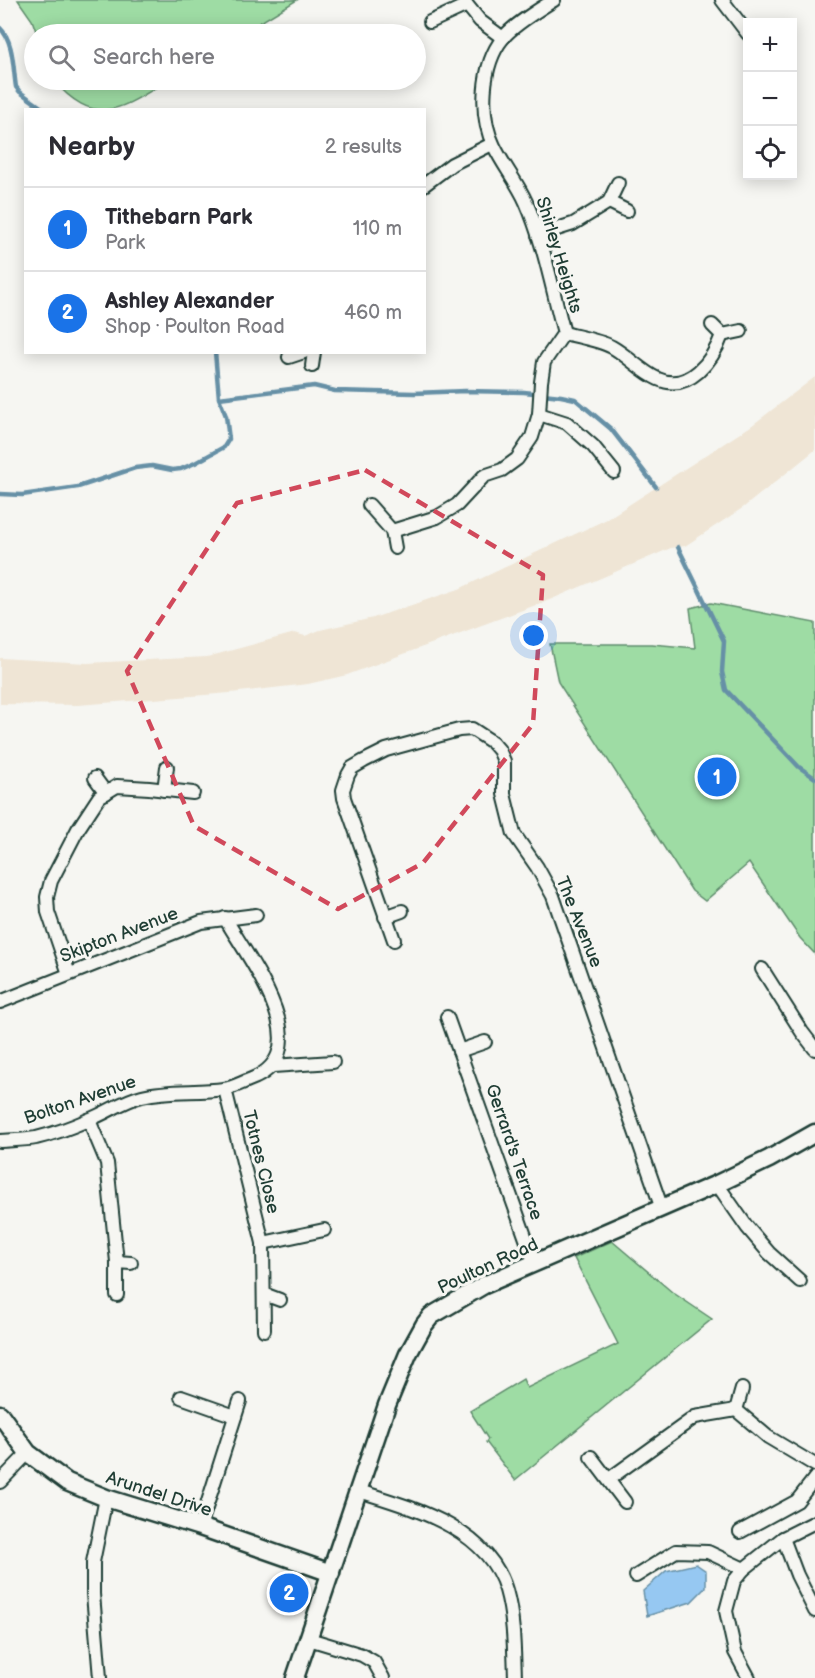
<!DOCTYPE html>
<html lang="en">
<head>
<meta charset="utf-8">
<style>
  body { margin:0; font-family:"Balsamiq Sans",sans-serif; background:#f2f2f3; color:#2b2b33 }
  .controls { position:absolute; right:18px; top:18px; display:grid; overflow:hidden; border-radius:0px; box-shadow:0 3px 15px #0003 }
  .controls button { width:54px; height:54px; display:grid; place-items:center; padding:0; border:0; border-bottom:2px solid #e1e1e2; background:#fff; color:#2b2b33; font:30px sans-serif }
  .you { position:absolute; left:534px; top:636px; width:21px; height:21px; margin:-15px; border:4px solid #fff; border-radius:50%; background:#1a73e8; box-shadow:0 0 0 9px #1a73e833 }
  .badge { display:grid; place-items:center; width:39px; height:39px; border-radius:50%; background:#1a73e8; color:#fff; font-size:20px; font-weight:700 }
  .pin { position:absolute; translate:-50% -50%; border:3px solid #fff; box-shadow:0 2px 6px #0006 }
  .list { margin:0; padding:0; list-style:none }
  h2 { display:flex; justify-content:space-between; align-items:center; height:78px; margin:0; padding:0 24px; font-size:26px }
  h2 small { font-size:20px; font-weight:400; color:#7c7c81 }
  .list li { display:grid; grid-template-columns:39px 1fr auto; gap:18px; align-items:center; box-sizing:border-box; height:84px; padding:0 24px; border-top:2px solid #e1e1e2 }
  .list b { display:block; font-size:22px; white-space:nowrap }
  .list p { margin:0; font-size:20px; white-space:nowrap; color:#7c7c81 }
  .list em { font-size:20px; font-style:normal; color:#7c7c81 }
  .icon { flex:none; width:33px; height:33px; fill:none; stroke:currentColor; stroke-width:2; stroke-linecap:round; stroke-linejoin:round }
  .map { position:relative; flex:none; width:815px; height:1678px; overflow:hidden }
  .search { position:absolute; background:#fff; box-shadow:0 3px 15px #0003; left:24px; top:24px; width:402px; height:66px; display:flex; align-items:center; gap:15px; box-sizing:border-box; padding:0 21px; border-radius:33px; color:#7c7c81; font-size:22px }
  .panel { position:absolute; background:#fff; box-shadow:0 3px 15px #0003; left:24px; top:108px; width:402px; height:246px; border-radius:0px }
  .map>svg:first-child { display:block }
  .built { fill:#efe5d5 }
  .green { fill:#9edca4; stroke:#5e8c6c; stroke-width:1.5 }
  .water { fill:#96c8f2; stroke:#6690a6; stroke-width:1.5 }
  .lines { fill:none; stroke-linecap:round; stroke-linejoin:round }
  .stream { stroke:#6690a6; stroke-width:4.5 }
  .street-casing { stroke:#1f3d34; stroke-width:16 }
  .secondary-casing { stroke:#1f3d34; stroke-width:21 }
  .street { stroke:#f6f6f2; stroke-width:12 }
  .secondary { stroke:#f6f6f2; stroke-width:16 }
  .marked { fill:none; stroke:#d1495b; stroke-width:4.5; stroke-dasharray:12 8; stroke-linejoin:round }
  .labels { text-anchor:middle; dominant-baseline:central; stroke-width:6; stroke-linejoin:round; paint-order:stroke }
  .street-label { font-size:18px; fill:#1f3d34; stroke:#f6f6f2 }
</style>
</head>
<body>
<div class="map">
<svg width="815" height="1678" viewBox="0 0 815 1678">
  <rect width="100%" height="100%" fill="#f6f6f2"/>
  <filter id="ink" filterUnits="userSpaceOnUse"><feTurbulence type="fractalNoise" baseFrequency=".0167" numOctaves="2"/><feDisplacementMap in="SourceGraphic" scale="12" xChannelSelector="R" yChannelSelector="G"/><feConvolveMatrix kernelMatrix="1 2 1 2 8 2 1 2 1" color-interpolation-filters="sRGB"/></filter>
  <g filter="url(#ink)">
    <path class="built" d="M815 377V450L744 507 685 546 671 548 552 599 347 675 308 684 230 693 78 705 0 704V658L87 663 207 657 295 633 305 636 320 630 373 618 459 589 607 519 751 426Z"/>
    <g class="green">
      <path d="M18 0H297L241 34H37L32 20Z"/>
      <path d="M53 80H169C122 108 97 130 53 80Z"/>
      <path d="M711 603 815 623V954L800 938 749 863 705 901 692 891 558 682 550 644H652L695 648 690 608Z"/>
      <path d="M612 1241 672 1292 712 1319 515 1480 486 1442 488 1439 470 1411 523 1379 527 1388 618 1344 574 1258Z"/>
    </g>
    <path class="water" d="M696 1564 706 1571V1587L691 1602 647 1616 643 1591 666 1571Z"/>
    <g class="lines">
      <g class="stream">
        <path d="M0 28C14 41 13 69 16 87L20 92 45 110"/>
        <path d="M215 352 219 398 314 386 335 391 414 393 465 391 524 392 561 396 575 399 611 429 656 487"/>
        <path d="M0 494 22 495 78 487 135 468 152 466 172 470 181 469 195 463 224 447 229 439 226 416 219 398"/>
        <path d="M678 547 724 641 722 672 726 690 799 767 815 778"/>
      </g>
      <g class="street-casing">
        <g id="street">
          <path d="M722 0 748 34"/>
          <path d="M430 22 467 5 480 21 503 38"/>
          <path d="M424 185 452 164 492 144"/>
          <path d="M609 202 627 211"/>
          <path d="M538 235 573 224 609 202 618 183"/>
          <path d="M564 333C579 337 599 340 612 347 628 356 642 372 658 379 689 393 713 360 722 335L712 325"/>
          <path d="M722 335 741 331"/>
          <path d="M289 357 304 352"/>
          <path d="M312 366 314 352"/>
          <path d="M539 414 567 423 593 446 614 472"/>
          <path d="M369 505 392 531 395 548"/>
          <path d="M392 531 437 517 457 505 484 476 502 470 517 459 532 437 539 414 541 382 544 362 564 333C552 289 544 243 526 202 517 182 503 165 494 146 479 116 481 65 503 38 513 25 540 9 554 0"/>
          <path d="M95 778 106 793"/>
          <path d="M164 790 167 767"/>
          <path d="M385 917 402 911"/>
          <path d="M394 940 344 798 343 790 348 775 352 768 364 761 386 750 459 730 472 729 492 742 499 750 504 761V794L514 834 537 867 553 896 662 1209"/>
          <path d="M762 969 802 1032 815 1049"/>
          <path d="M69 974 48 912 47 897 51 881 78 829 99 797 117 786 149 788 193 793"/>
          <path d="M0 1002 201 922 256 915"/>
          <path d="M447 1017 535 1264"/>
          <path d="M459 1051 485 1042"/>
          <path d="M273 1066 333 1062"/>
          <path d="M225 1089 263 1243 264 1330"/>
          <path d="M89 1120 107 1163 117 1262V1295"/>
          <path d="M0 1141C12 1140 25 1140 36 1138 53 1134 72 1127 88 1120 107 1113 122 1101 142 1096 171 1089 196 1093 224 1089 232 1088 241 1083 249 1080 323 1053 248 959 225 918"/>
          <path d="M717 1184 747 1227 769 1253 800 1281"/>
          <path d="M263 1243 324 1230"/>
          <path d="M117 1262 131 1263"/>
          <path d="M264 1294 280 1300"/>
          <path d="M181 1397 235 1416"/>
          <path d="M736 1410 742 1389"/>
          <path d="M591 1457 625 1502"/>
          <path d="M609 1479 695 1417 736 1410 768 1437 815 1465"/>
          <path d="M0 1482 28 1453"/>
          <path d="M359 1491C413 1508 488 1528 506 1590 514 1618 514 1649 515 1678"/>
          <path d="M200 1527 240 1401"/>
          <path d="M740 1532 797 1501 815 1478"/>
          <path d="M783 1538 797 1575 815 1611"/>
          <path d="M636 1576 676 1551 708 1552 744 1569"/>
          <path d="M309 1639 362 1655 374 1662 383 1678"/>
          <path d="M100 1678 93 1594V1562L106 1498"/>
          <path d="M749 1678 735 1652 726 1611 734 1581 744 1569 783 1538 815 1522"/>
        </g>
      </g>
      <g class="secondary-casing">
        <g id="secondary">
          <path d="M0 1414 28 1453 67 1482 106 1498 200 1527 331 1573"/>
          <path d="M295 1678 387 1405 408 1354 424 1325 431 1316 484 1285 717 1184 769 1159 815 1133"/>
        </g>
      </g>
      <use href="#street" class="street"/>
      <use href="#secondary" class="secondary"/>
    </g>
  </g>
  <path class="marked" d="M365 470 543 575 533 724 423 863 338 909 194 826 127 671 237 503Z"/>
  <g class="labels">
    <g class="street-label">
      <text transform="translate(559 255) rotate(73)">Shirley Heights</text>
      <text transform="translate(579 922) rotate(68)">The Avenue</text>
      <text transform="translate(119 935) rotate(-21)">Skipton Avenue</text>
      <text transform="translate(80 1100) rotate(-19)">Bolton Avenue</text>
      <text transform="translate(514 1152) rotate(71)">Gerrard's Terrace</text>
      <text transform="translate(261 1162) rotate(76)">Totnes Close</text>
      <text transform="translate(488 1266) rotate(-25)">Poulton Road</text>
      <text transform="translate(159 1494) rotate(18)">Arundel Drive</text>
    </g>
  </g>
</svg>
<div class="controls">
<button>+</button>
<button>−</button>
<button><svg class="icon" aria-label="locate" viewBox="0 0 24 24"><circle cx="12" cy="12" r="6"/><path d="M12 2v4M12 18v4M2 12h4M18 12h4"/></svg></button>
</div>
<div class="you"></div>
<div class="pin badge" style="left:717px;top:777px">1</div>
<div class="pin badge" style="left:289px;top:1593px">2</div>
<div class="search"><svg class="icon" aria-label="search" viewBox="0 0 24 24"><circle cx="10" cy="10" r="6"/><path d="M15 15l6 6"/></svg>Search here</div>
<section class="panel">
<h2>Nearby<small>2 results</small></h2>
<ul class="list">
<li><span class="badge">1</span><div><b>Tithebarn Park</b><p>Park</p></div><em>110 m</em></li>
<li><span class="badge">2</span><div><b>Ashley Alexander</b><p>Shop · Poulton Road</p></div><em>460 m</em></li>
</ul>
</section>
</div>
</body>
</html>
